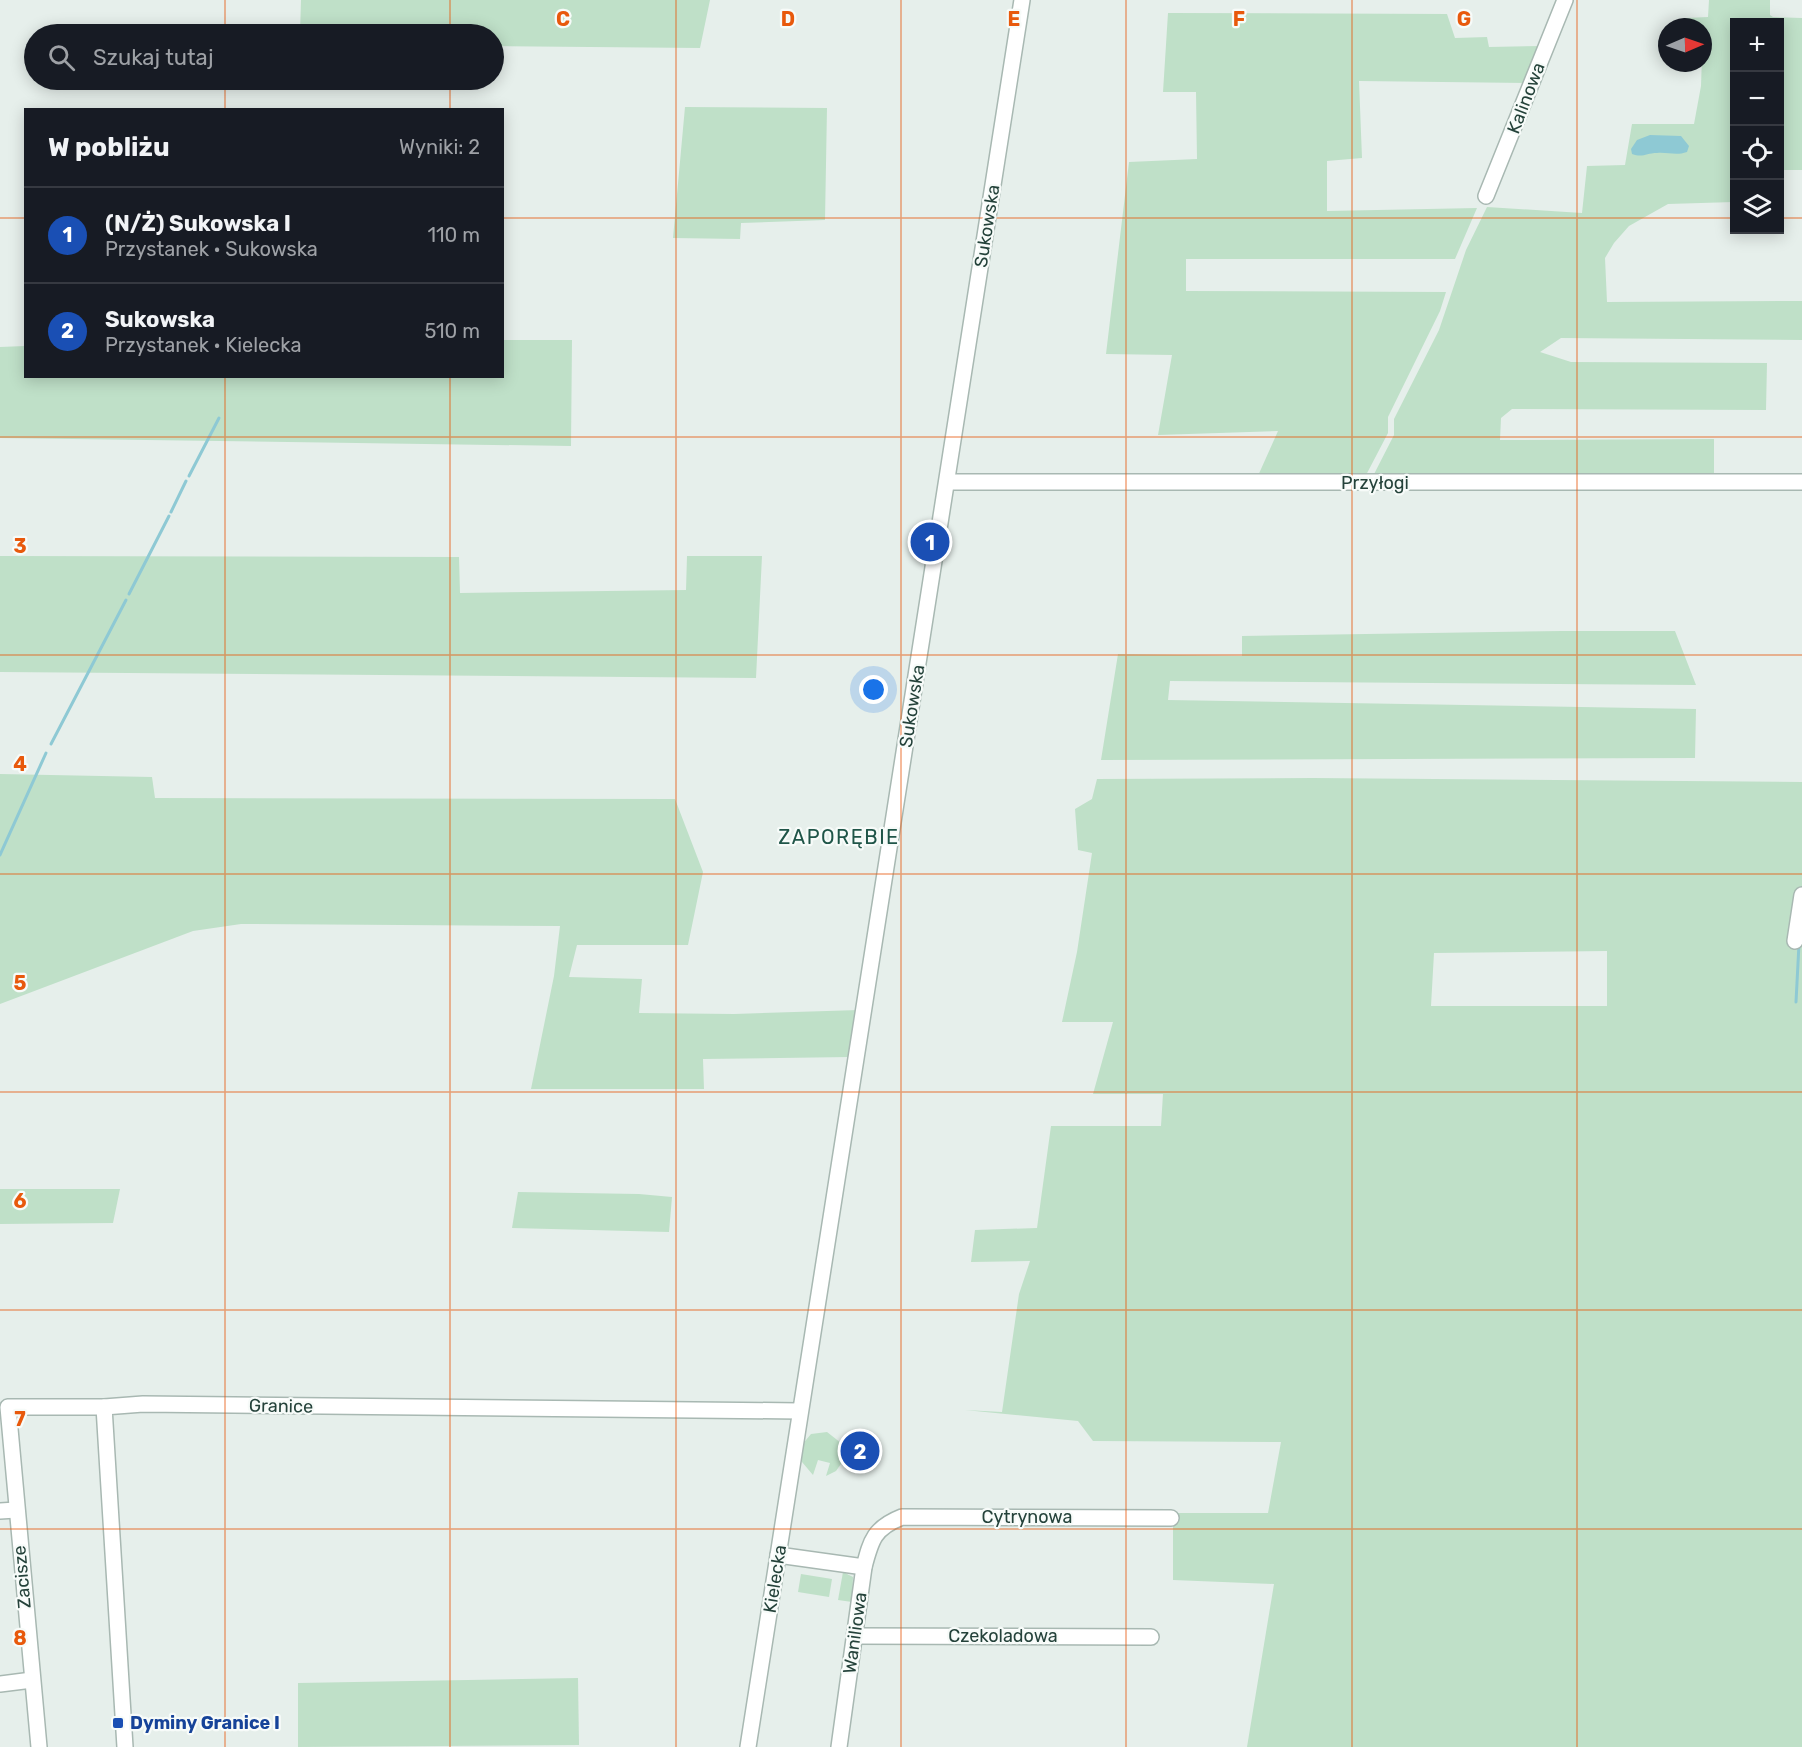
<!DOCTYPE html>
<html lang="pl">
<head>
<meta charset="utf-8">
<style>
  body { margin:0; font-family:Rubik,sans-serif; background:#242831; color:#f1f3f6 }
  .controls { position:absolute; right:18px; top:18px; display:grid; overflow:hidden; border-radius:0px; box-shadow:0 3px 15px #0003 }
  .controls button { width:54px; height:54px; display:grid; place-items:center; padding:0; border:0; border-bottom:2px solid #363941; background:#171b24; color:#f1f3f6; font:30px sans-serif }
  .compass { position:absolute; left:1658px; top:18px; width:54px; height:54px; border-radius:50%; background:#171b24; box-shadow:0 3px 15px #0003; rotate:88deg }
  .you { position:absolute; left:874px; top:690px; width:21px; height:21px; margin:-15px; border:4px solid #fff; border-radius:50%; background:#1a73e8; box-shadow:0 0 0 9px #1a73e833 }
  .badge { display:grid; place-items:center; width:39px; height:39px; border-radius:50%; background:#f4845f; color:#fff; font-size:20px; font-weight:700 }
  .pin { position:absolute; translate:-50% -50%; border:3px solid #fff; box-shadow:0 2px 6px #0006 }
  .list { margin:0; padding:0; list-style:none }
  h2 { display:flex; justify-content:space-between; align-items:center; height:78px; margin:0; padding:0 24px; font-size:26px }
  h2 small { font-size:20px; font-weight:400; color:#9ea1a6 }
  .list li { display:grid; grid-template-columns:39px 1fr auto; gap:18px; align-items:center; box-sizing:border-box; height:96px; padding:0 24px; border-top:2px solid #363941 }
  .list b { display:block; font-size:22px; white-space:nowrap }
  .list p { margin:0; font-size:20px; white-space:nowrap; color:#9ea1a6 }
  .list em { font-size:20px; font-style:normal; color:#9ea1a6 }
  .icon { flex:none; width:33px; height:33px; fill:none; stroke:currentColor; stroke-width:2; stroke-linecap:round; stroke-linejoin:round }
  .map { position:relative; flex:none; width:1802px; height:1747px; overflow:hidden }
  .search { position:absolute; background:#171b24; box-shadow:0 3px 15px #0003; left:24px; top:24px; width:480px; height:66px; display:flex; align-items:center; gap:15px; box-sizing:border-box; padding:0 21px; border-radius:33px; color:#9ea1a6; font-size:22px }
  .panel { position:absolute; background:#171b24; box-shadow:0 3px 15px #0003; left:24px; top:108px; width:480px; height:270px; border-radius:0px }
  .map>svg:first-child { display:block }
  .green { fill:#bfe0c8; fill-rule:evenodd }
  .water { fill:#8ec9d4 }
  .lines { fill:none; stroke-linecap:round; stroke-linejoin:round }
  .stream { stroke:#8ec9d4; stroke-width:3 }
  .minor-casing { stroke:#a8b8b2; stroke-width:18 }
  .minor { stroke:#fff; stroke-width:15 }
  .grid { fill:none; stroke:#e8590c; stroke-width:1.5; stroke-opacity:0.55 }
  .transit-dot { fill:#1a4fb4; stroke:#f7fbf9; stroke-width:2 }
  .labels { text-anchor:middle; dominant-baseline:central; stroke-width:4.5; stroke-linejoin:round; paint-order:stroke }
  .street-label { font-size:18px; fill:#24423a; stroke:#f7fbf9 }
  .transit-label { font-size:18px; font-weight:bold; fill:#164399; stroke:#f7fbf9; text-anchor:start }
  .neighbourhood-label { font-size:20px; letter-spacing:1.5px; fill:#1f5548; stroke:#f7fbf9 }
  .grid-label { font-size:20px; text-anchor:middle; font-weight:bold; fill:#e8590c; stroke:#f7fbf9; stroke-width:4.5; stroke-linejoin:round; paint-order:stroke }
</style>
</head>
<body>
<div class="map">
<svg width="1802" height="1747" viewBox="0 0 1802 1747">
  <rect width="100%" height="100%" fill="#e6efeb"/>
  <g class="green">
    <path d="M301 0H710L700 48 494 46V34H300Z"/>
    <path d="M1709 0H1770V15L1773 17 1802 18V170H1780V22H1734V202L1668 204 1629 226 1614 243 1605 258 1607 302 1802 301V340L1561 338 1540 352 1571 362 1767 363 1766 410 1512 409 1501 418 1500 440 1714 439V479L1371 480 1394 435V419L1439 330 1466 250 1487 207 1582 213 1587 166 1625 165 1632 124H1694L1701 86 1703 27H1684L1686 18 1708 17Z"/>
    <path d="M1168 13 1447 14 1455 38 1487 37 1489 47 1542 46 1527 83 1359 81 1362 158 1327 161V211L1477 208 1455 259H1186V291L1446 292 1440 311 1388 417V433L1364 479 1257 478 1278 431 1158 435 1172 355 1106 354 1129 162 1197 159 1196 92H1163Z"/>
    <path d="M685 107 827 108 825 220 741 223 740 239 673 238Z"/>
    <path d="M503 340H572L571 446 0 438V347L25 346 26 376H502Z"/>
    <path d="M0 556 459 557 460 593 686 590 687 556H762L756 678 0 672Z"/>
    <path d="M1562 631H1675L1696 685 1170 681 1168 700 1696 709 1695 758 1101 760 1118 654 1242 656V636Z"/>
    <path d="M0 774 152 777 155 798 675 799 703 872 688 945H577L569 977 642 979 639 1013 734 1014 859 1010 850 1057 703 1059 704 1089H531L554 976 560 926 241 924 193 931 0 1004Z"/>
    <path d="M1313 778 1802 782V1747H1247L1274 1584 1173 1580V1524L1176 1513H1268L1281 1442 1093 1441 1078 1421 965 1410 1002 1412 1019 1294 1030 1261 971 1262 975 1230 1037 1228 1051 1126H1161L1163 1094H1093L1113 1022H1062L1077 952 1092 853 1078 850 1075 809 1092 799 1097 779ZM1607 951V1006H1431L1434 953Z"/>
    <path d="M0 1189H120L113 1223 0 1224Z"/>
    <path d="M518 1192 639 1194 672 1197 669 1232 512 1228Z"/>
    <path d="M827 1432 841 1443 843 1461 836 1471 826 1476 830 1463 818 1460 813 1475 802 1462 801 1446 811 1434Z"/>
    <path d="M843 1572 853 1577 852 1602 838 1600Z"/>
    <path d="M801 1574 832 1579 829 1597 798 1592Z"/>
    <path d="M578 1678 579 1745 298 1747V1683Z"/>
  </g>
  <path class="water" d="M1650 135 1681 136 1689 146 1687 152C1676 156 1668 152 1657 153 1646 153 1643 158 1632 154L1631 149 1637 140Z"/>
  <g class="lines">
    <g class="stream">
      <path d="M189 476 219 418"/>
      <path d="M171 512 186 481"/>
      <path d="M129 594 169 516"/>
      <path d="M51 744 126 600"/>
      <path d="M0 855 46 753"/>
      <path d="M1796 1002 1799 944"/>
    </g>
    <g class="minor-casing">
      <g id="minor">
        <path d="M1486 196 1565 0"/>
        <path d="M947 482H1802"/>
        <path d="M1795 941 1802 895"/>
        <path d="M0 1511 16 1510"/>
        <path d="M778 1555 864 1567"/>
        <path d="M855 1636 1151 1637"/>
        <path d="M0 1684 32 1680"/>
        <path d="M39 1747 8 1407H104"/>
        <path d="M125 1747 104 1407 143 1404 799 1411"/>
        <path d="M748 1747 1022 0"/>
        <path d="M839 1747 864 1567C871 1540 874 1528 902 1517L1171 1518"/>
      </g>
    </g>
    <use href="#minor" class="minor"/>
  </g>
  <path class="grid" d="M225 0V34M450 0V34M676 0V1747M901 0V1747M1126 0V1747M1352 0V1747M1577 0V1747M225 80V110M450 80V110M0 218H26M502 218H1734M1780 218H1802M225 376V1747M450 376V1747M0 437H1802M0 655H1802M0 874H1802M0 1092H1802M0 1310H1802M0 1529H1802"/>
  <rect class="transit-dot" x="112" y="1717" width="12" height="12" rx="3"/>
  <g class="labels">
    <g class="street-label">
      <text transform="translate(1526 98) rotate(-69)">Kalinowa</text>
      <text transform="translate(987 226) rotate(-81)">Sukowska</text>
      <text x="1375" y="483">Przyłogi</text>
      <text transform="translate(912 706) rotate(-81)">Sukowska</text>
      <text transform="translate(281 1406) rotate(1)">Granice</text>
      <text x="1027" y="1517">Cytrynowa</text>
      <text transform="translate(22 1577) rotate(-95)">Zacisze</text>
      <text transform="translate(775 1579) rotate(-81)">Kielecka</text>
      <text transform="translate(855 1633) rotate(-82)">Waniliowa</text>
      <text x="1003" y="1636">Czekoladowa</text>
    </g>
    <g class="transit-label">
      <text x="130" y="1723">Dyminy Granice I</text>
    </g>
    <g class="neighbourhood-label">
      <text x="839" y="837">ZAPORĘBIE</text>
    </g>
  </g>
  <g class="grid-label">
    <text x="563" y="26">C</text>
    <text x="788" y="26">D</text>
    <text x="1014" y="26">E</text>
    <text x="1239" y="26">F</text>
    <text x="1464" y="26">G</text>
    <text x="20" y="553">3</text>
    <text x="20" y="771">4</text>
    <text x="20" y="990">5</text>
    <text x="20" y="1208">6</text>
    <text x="20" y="1426">7</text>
    <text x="20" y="1645">8</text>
  </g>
</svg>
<div class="controls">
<button>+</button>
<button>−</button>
<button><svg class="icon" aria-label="locate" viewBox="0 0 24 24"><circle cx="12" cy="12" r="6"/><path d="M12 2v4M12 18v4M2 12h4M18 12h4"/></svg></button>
<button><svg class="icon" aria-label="layers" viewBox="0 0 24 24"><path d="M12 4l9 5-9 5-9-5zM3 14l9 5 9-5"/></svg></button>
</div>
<svg class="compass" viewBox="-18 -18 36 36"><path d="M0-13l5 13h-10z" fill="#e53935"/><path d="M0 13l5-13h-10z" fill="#9ea1a6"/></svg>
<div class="you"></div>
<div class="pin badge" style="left:930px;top:542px;background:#1a4fb4">1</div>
<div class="pin badge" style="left:860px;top:1451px;background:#1a4fb4">2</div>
<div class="search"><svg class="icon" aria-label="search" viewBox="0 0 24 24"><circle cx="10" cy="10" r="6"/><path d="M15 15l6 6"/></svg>Szukaj tutaj</div>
<section class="panel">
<h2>W pobliżu<small>Wyniki: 2</small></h2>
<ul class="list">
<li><span class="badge" style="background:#1a4fb4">1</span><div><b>(N/Ż) Sukowska I</b><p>Przystanek · Sukowska</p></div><em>110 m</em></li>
<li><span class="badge" style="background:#1a4fb4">2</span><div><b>Sukowska</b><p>Przystanek · Kielecka</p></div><em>510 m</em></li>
</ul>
</section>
</div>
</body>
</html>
